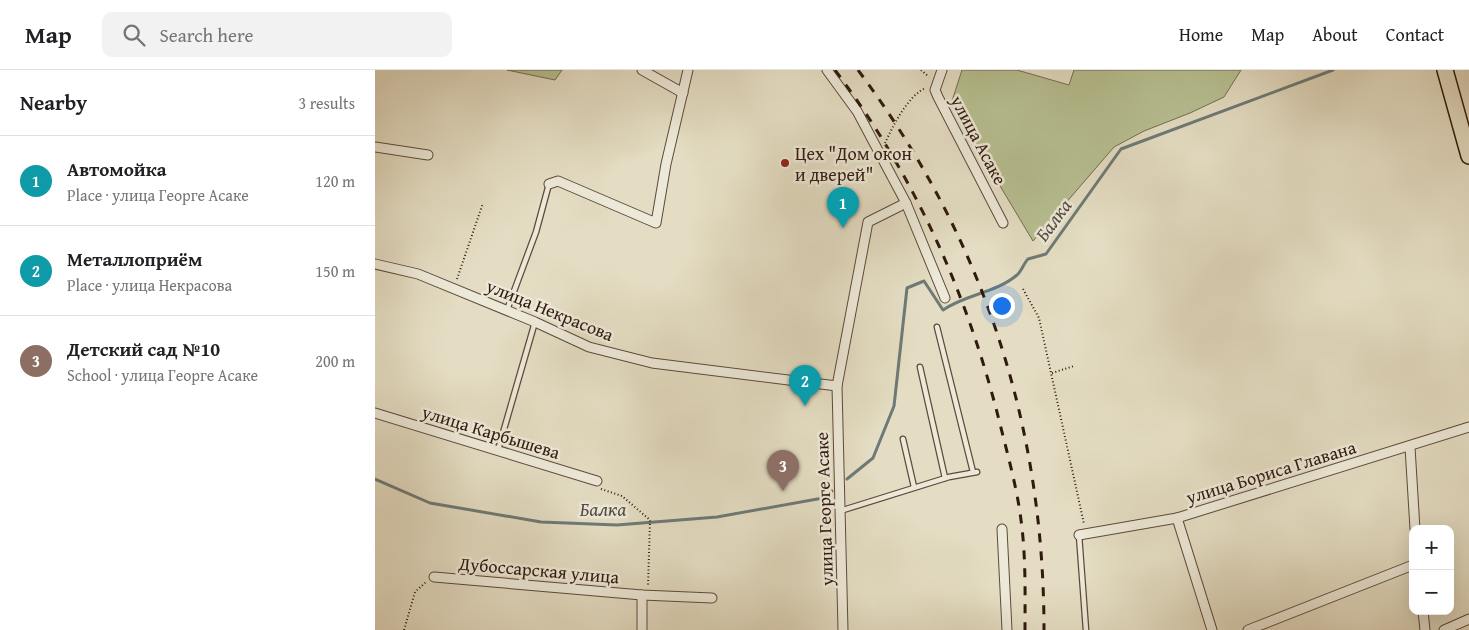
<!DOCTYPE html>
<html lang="en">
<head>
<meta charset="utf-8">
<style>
  body { margin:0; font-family:"Gentium Book Plus",serif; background:#f2f2f2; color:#202124 }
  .controls { position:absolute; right:15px; bottom:15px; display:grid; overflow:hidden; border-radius:10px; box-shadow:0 5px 20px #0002 }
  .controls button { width:45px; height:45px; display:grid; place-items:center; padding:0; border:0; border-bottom:1px solid #e0e0e0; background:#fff; color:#202124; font:25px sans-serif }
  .you { position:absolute; left:626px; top:235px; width:18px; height:18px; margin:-12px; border:4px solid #fff; border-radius:50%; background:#1a73e8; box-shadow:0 0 0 8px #1a73e833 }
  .badge { display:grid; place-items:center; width:32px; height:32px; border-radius:50%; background:#7c3aed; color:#fff; font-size:16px; font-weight:700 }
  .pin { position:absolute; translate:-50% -41px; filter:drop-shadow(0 1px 2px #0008) }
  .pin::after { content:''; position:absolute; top:26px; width:18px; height:15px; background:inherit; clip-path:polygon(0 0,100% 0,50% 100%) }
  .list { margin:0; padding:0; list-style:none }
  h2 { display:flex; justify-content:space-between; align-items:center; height:65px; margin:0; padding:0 20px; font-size:21px }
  h2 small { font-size:16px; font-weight:400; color:#757577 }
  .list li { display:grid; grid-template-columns:32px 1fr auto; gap:15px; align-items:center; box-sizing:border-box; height:90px; padding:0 20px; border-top:1px solid #e0e0e0 }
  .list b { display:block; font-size:19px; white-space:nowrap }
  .list p { margin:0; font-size:16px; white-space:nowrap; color:#757577 }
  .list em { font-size:16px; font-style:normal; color:#757577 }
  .icon { flex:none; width:28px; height:28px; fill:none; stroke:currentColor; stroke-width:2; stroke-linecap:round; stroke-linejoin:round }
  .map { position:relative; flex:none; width:1094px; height:560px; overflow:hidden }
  header { display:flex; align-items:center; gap:30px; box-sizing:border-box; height:70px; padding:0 25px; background:#fff; border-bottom:1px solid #e0e0e0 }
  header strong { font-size:24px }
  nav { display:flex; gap:28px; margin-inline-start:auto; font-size:18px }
  .search { width:350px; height:45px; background:#f2f2f2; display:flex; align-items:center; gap:12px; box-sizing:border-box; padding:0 18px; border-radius:10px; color:#757577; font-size:19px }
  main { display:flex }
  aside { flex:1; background:#fff }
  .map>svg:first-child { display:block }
  .grass { fill:#b7c092; stroke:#746c51 }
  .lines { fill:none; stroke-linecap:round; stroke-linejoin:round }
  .stream { stroke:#6e7a77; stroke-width:3 }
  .service-casing { stroke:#5d4a3d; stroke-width:7 }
  .minor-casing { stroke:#5d4a3d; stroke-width:11 }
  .primary-casing { stroke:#301910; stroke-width:18 }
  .path { stroke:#301910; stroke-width:2; stroke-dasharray:1 2.5; stroke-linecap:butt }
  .service { stroke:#ede9d8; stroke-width:4.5 }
  .minor { stroke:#ede9d8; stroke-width:9 }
  .primary { stroke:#e4ddc3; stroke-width:15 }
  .rail { stroke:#301910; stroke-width:3; stroke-dasharray:9 9; stroke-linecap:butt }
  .poi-dot { fill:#8f2418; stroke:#ede9d8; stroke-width:2 }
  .labels { text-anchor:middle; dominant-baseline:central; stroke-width:5; stroke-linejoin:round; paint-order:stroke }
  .street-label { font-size:18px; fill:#301910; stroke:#ede9d8 }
  .poi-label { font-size:18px; fill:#301910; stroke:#ede9d8; text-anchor:start }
  .water-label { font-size:19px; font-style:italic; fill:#4f4943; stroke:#ede9d8 }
</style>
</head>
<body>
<header>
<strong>Map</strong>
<div class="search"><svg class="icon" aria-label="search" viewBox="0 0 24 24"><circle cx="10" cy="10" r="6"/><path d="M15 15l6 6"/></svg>Search here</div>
<nav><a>Home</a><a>Map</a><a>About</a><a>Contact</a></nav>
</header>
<main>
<aside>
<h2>Nearby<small>3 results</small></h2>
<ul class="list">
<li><span class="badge" style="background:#0f9aa8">1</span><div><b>Автомойка</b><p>Place · улица Георге Асаке</p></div><em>120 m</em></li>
<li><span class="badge" style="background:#0f9aa8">2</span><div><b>Металлоприём</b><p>Place · улица Некрасова</p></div><em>150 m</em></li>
<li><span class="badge" style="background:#8d6e63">3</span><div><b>Детский сад №10</b><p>School · улица Георге Асаке</p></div><em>200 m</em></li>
</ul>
</aside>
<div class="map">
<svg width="1094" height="560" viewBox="0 0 1094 560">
  <rect width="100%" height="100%" fill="#e4ddc3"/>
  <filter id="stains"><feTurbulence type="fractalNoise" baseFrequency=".004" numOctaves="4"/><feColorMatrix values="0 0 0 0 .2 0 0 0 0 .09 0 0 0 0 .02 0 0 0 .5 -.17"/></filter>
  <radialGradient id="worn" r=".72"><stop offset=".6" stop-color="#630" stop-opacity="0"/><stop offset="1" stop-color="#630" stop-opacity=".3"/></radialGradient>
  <g class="grass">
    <path d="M132 0H187L180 10Z"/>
    <path d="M587 0H642L694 15 699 0H866L849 27 815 43 769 61 739 77 658 171 576 34Z"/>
  </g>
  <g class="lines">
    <g class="stream">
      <path d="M0 409 55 433 166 452 242 455 342 447 448 428 457 421"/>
      <path d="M472 409 498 388 519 336 532 218 549 211 568 240C591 224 621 223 642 205 646 202 649 193 653 189L671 184 746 79 958 0"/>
    </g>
    <g class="service-casing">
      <g id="service">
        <path d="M132 240 161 162 174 114"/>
        <path d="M562 257 598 402"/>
        <path d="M545 297 570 408"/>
        <path d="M528 369 539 417"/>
        <path d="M123 380 160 252"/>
        <path d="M465 441 574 407 602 402"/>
        <path d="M704 465 711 560"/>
      </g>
    </g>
    <g class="minor-casing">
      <g id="minor">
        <path d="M267 0 308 23"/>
        <path d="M452 0 482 41 531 133 570 228"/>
        <path d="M567 0 560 20 563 27 628 153"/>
        <path d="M0 77 53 85"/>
        <path d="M174 114 183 111 281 153 291 94 313 0"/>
        <path d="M0 194 43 204 160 252 214 277 277 293 462 316"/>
        <path d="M0 343 222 411"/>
        <path d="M1035 377 1040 459"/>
        <path d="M802 448 837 560"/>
        <path d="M627 459 632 560"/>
        <path d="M704 465 802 448 1094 357"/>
        <path d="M59 507 267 525 337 528"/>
        <path d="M1048 541 1050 560"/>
        <path d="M267 560V525"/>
        <path d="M468 560 462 316 493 152 531 133"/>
        <path d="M873 560 1038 495"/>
        <path d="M1069 560 1094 549"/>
      </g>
    </g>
    <g class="primary-casing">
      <path id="primary" d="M1070 0 1094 86"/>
    </g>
    <g class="path">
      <path d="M546 0 554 7"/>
      <path d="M510 73C518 56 533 25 551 18"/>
      <path d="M82 209 108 133"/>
      <path d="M648 219 664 248 709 454"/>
      <path d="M677 303 699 296"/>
      <path d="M226 419 247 426 275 450 273 517"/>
      <path d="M29 560 40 522 51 512"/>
    </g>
    <use href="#service" class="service"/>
    <use href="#minor" class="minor"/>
    <use href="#primary" class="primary"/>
    <g class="rail">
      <path d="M460 0C540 106 593 225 625 354 633 386 642 418 646 450 651 487 650 523 650 560"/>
      <path d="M483 0C607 166 669 353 669 560"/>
    </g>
  </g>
  <circle class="poi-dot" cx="410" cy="93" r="5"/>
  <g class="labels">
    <g class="street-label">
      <text transform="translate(604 70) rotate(62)">улица Асаке</text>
      <text transform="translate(175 240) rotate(22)">улица Некрасова</text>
      <text transform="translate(116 362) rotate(17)">улица Карбышева</text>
      <text transform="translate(896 402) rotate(-17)">улица Бориса Главана</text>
      <text transform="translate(449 439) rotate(-92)">улица Георге Асаке</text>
      <text transform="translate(164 500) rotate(5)">Дубоссарская улица</text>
    </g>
    <g class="poi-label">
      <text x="420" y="83">Цех "Дом окон<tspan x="420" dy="21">и дверей"</tspan></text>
    </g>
    <g class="water-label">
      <text transform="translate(678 150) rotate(-54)">Балка</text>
      <text x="228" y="439">Балка</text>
    </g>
  </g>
  <rect width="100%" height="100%" filter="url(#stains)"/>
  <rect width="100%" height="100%" fill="url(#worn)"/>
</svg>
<div class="controls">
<button>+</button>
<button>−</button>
</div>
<div class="you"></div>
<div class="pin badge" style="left:468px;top:158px;background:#0f9aa8">1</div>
<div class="pin badge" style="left:430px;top:336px;background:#0f9aa8">2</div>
<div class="pin badge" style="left:408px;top:421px;background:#8d6e63">3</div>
</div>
</main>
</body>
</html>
